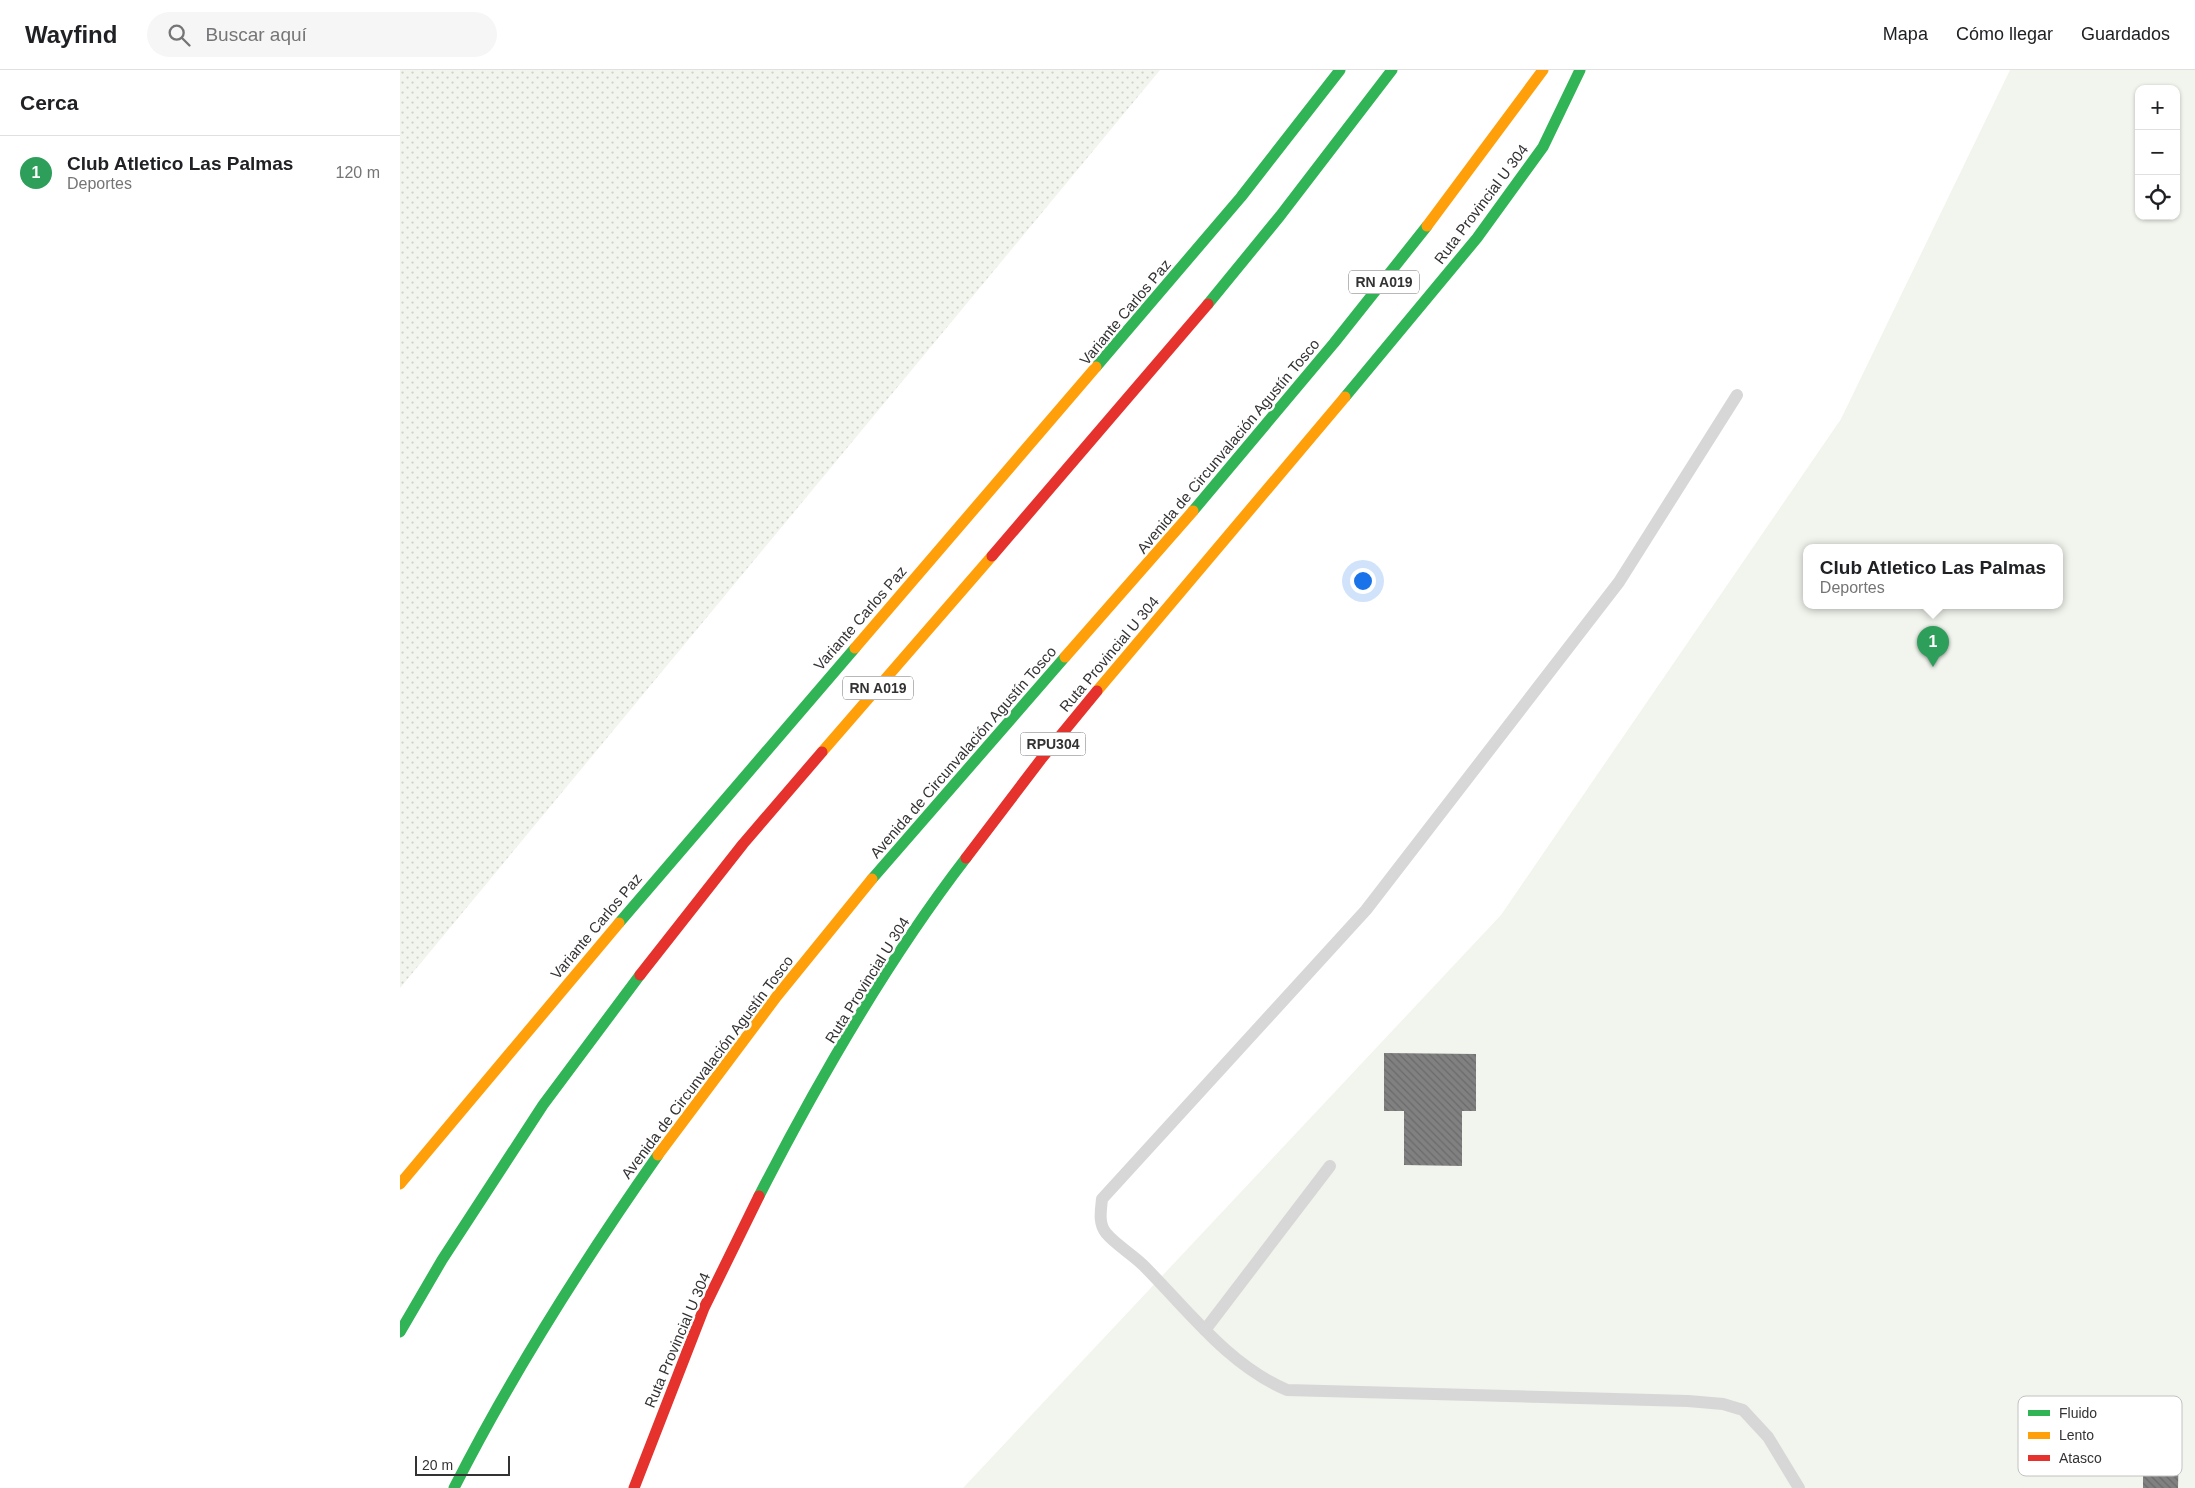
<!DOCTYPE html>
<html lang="es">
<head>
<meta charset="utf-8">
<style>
  body { margin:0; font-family:Helvetica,sans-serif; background:#f6f6f6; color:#202124 }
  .controls { position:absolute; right:15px; top:15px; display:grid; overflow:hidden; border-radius:10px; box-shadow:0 1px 4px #0004 }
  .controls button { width:45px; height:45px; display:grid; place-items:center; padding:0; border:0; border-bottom:1px solid #e0e0e0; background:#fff; color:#202124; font:25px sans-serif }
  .scale { position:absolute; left:15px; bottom:12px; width:95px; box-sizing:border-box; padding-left:5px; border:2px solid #333; border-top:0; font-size:14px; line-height:18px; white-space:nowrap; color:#333; -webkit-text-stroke:4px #fff; paint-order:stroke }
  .you { position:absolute; left:962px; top:510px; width:18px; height:18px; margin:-12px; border:4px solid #fff; border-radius:50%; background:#1a73e8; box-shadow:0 0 0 8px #1a73e833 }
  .badge { display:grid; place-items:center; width:32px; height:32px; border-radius:50%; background:#0b8043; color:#fff; font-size:16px; font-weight:700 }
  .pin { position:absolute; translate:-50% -41px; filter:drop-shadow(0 1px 2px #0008) }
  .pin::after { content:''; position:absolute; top:26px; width:18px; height:15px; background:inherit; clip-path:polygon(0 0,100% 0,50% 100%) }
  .popup { position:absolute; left:1403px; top:474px; width:260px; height:65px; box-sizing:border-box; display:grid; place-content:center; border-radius:10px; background:#fff; filter:drop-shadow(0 1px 4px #0005); font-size:16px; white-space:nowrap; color:#757577 }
  .popup b { font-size:19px; color:#202124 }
  .popup::after { content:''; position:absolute; left:50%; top:100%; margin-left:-10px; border:10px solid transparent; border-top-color:#fff }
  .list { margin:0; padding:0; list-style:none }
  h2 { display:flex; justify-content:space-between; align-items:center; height:65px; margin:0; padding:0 20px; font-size:21px }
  h2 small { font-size:16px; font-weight:400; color:#757577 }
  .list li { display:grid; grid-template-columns:32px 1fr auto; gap:15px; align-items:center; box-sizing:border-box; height:75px; padding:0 20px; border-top:1px solid #e0e0e0 }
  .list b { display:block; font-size:19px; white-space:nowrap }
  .list p { margin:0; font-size:16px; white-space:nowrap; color:#757577 }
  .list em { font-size:16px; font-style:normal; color:#757577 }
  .icon { flex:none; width:28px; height:28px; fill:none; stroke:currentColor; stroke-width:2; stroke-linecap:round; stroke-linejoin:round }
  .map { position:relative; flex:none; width:1795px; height:1418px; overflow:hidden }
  header { display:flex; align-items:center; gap:30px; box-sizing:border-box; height:70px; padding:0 25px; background:#fff; border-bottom:1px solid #e0e0e0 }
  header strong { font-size:24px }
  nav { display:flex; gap:28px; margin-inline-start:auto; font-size:18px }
  .search { width:350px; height:45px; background:#f6f6f6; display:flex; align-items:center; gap:12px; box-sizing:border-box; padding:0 18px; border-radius:28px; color:#757577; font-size:19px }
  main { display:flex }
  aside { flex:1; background:#fff }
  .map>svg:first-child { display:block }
  .grass { fill:url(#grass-dots) }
  .garden { fill:#f1f5ed; fill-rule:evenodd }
  .building { fill:url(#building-back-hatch) }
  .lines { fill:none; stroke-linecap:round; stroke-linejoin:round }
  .lane { stroke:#d7d7d7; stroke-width:12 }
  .fast { stroke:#30b455; stroke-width:11 }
  .slow { stroke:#ff9f0a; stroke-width:11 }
  .jam { stroke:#e5322d; stroke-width:11 }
  .labels { text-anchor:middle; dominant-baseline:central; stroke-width:5; stroke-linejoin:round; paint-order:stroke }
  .shield { fill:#fff; stroke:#707070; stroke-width:1 }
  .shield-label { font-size:14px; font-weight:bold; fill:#333 }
  .street-label { font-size:15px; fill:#333; stroke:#fff }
  .key { fill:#fff; stroke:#c2c2c2; stroke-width:1 }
  .key-label { font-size:14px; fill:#333 }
</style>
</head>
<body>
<header>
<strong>Wayfind</strong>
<div class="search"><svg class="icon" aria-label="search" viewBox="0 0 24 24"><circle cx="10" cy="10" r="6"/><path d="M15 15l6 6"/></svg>Buscar aquí</div>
<nav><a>Mapa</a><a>Cómo llegar</a><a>Guardados</a></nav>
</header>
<main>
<aside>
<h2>Cerca<small></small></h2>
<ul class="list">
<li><span class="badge" style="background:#2e9e5b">1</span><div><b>Club Atletico Las Palmas</b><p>Deportes</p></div><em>120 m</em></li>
</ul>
</aside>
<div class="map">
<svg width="1795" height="1418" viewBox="0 0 1795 1418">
  <defs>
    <pattern id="grass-dots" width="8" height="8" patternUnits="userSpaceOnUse" patternTransform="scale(1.25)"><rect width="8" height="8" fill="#f1f5ed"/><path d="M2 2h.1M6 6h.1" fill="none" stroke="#cfd2cc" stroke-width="1.8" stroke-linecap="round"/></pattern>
    <pattern id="building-back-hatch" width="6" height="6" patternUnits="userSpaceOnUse" patternTransform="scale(1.25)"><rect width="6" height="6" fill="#818181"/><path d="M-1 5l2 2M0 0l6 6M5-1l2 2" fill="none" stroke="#6a6a6a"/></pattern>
  </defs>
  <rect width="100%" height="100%" fill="#fff"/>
  <path class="grass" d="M0 0H760L0 918Z"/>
  <path class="garden" d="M1610 0H1795V1418H563L1101 845 1441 349ZM1739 19H1776V146H1739ZM1407 478H1659V536H1407Z"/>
  <g class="building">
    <path d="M984 983 1076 984V1041H1062V1096L1004 1095V1041H984Z"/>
    <path d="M1704 1369 1779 1370 1778 1418H1743V1394H1704Z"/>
  </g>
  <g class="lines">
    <g class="lane">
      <path d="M1337 325 1219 512 966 840 702 1129C701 1140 698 1153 706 1163 716 1175 732 1184 743 1195 788 1240 828 1295 887 1320L1288 1331 1323 1334 1343 1340 1368 1367 1399 1418"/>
      <path d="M805 1260 930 1096"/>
    </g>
    <g class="fast">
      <path d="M808 234 880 146 992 0"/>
      <path d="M696 297 841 127 940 0"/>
      <path d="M945 327 1077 168 1143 77 1180 0"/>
      <path d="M793 441 934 273 1027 156"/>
      <path d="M472 809 665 587"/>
      <path d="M219 853 455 578"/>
      <path d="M359 1126C419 1009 486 892 566 788"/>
      <path d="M0 1262 42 1190 143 1035 240 905"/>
      <path d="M54 1418C113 1302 183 1192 258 1085"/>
    </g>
    <g class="slow">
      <path d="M1027 156 1143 0"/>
      <path d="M455 578 696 297"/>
      <path d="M665 587 793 441"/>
      <path d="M697 621 945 327"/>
      <path d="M422 682 592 486"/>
      <path d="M258 1085 377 926 472 809"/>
      <path d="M0 1114 219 853"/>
    </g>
    <g class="jam">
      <path d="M592 486 808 234"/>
      <path d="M566 788 642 688 697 621"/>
      <path d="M240 905 343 774 422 682"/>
      <path d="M234 1418 304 1238 359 1126"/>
    </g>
  </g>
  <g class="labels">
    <g class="shield">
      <rect x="949" y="200.5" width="70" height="23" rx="4"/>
      <rect x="443" y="606.5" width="70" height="23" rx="4"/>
      <rect x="620.5" y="662.5" width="65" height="23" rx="4"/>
    </g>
    <g class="shield-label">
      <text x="984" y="212">RN A019</text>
      <text x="478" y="618">RN A019</text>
      <text x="653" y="674">RPU304</text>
    </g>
    <g class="street-label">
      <text transform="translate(1081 134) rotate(-53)">Ruta Provincial U 304</text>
      <text transform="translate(725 242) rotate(-50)">Variante Carlos Paz</text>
      <text transform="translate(828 376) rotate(-50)">Avenida de Circunvalación Agustín Tosco</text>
      <text transform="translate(460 548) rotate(-49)">Variante Carlos Paz</text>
      <text transform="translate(709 584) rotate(-50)">Ruta Provincial U 304</text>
      <text transform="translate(563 682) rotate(-49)">Avenida de Circunvalación Agustín Tosco</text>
      <text transform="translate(196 856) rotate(-50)">Variante Carlos Paz</text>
      <text transform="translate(467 910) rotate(-58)">Ruta Provincial U 304</text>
      <text transform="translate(307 997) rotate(-53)">Avenida de Circunvalación Agustín Tosco</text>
      <text transform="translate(277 1270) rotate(-67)">Ruta Provincial U 304</text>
    </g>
  </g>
  <rect x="1618" y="1326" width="164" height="80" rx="8" class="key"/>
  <rect x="1628" y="1340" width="22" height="6" fill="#30b455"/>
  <rect x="1628" y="1362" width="22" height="7" fill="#ff9f0a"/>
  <rect x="1628" y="1385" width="22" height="6" fill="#e5322d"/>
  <g class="key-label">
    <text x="1659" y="1348">Fluido</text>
    <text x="1659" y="1370">Lento</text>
    <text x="1659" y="1393">Atasco</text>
  </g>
</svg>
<div class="controls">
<button>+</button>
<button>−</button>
<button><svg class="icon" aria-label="locate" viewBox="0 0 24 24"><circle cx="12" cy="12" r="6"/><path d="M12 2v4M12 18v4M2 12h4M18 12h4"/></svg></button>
</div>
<div class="scale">20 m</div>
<div class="you"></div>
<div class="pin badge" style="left:1533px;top:597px;background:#2e9e5b">1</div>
<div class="popup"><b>Club Atletico Las Palmas</b>Deportes</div>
</div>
</main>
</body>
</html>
